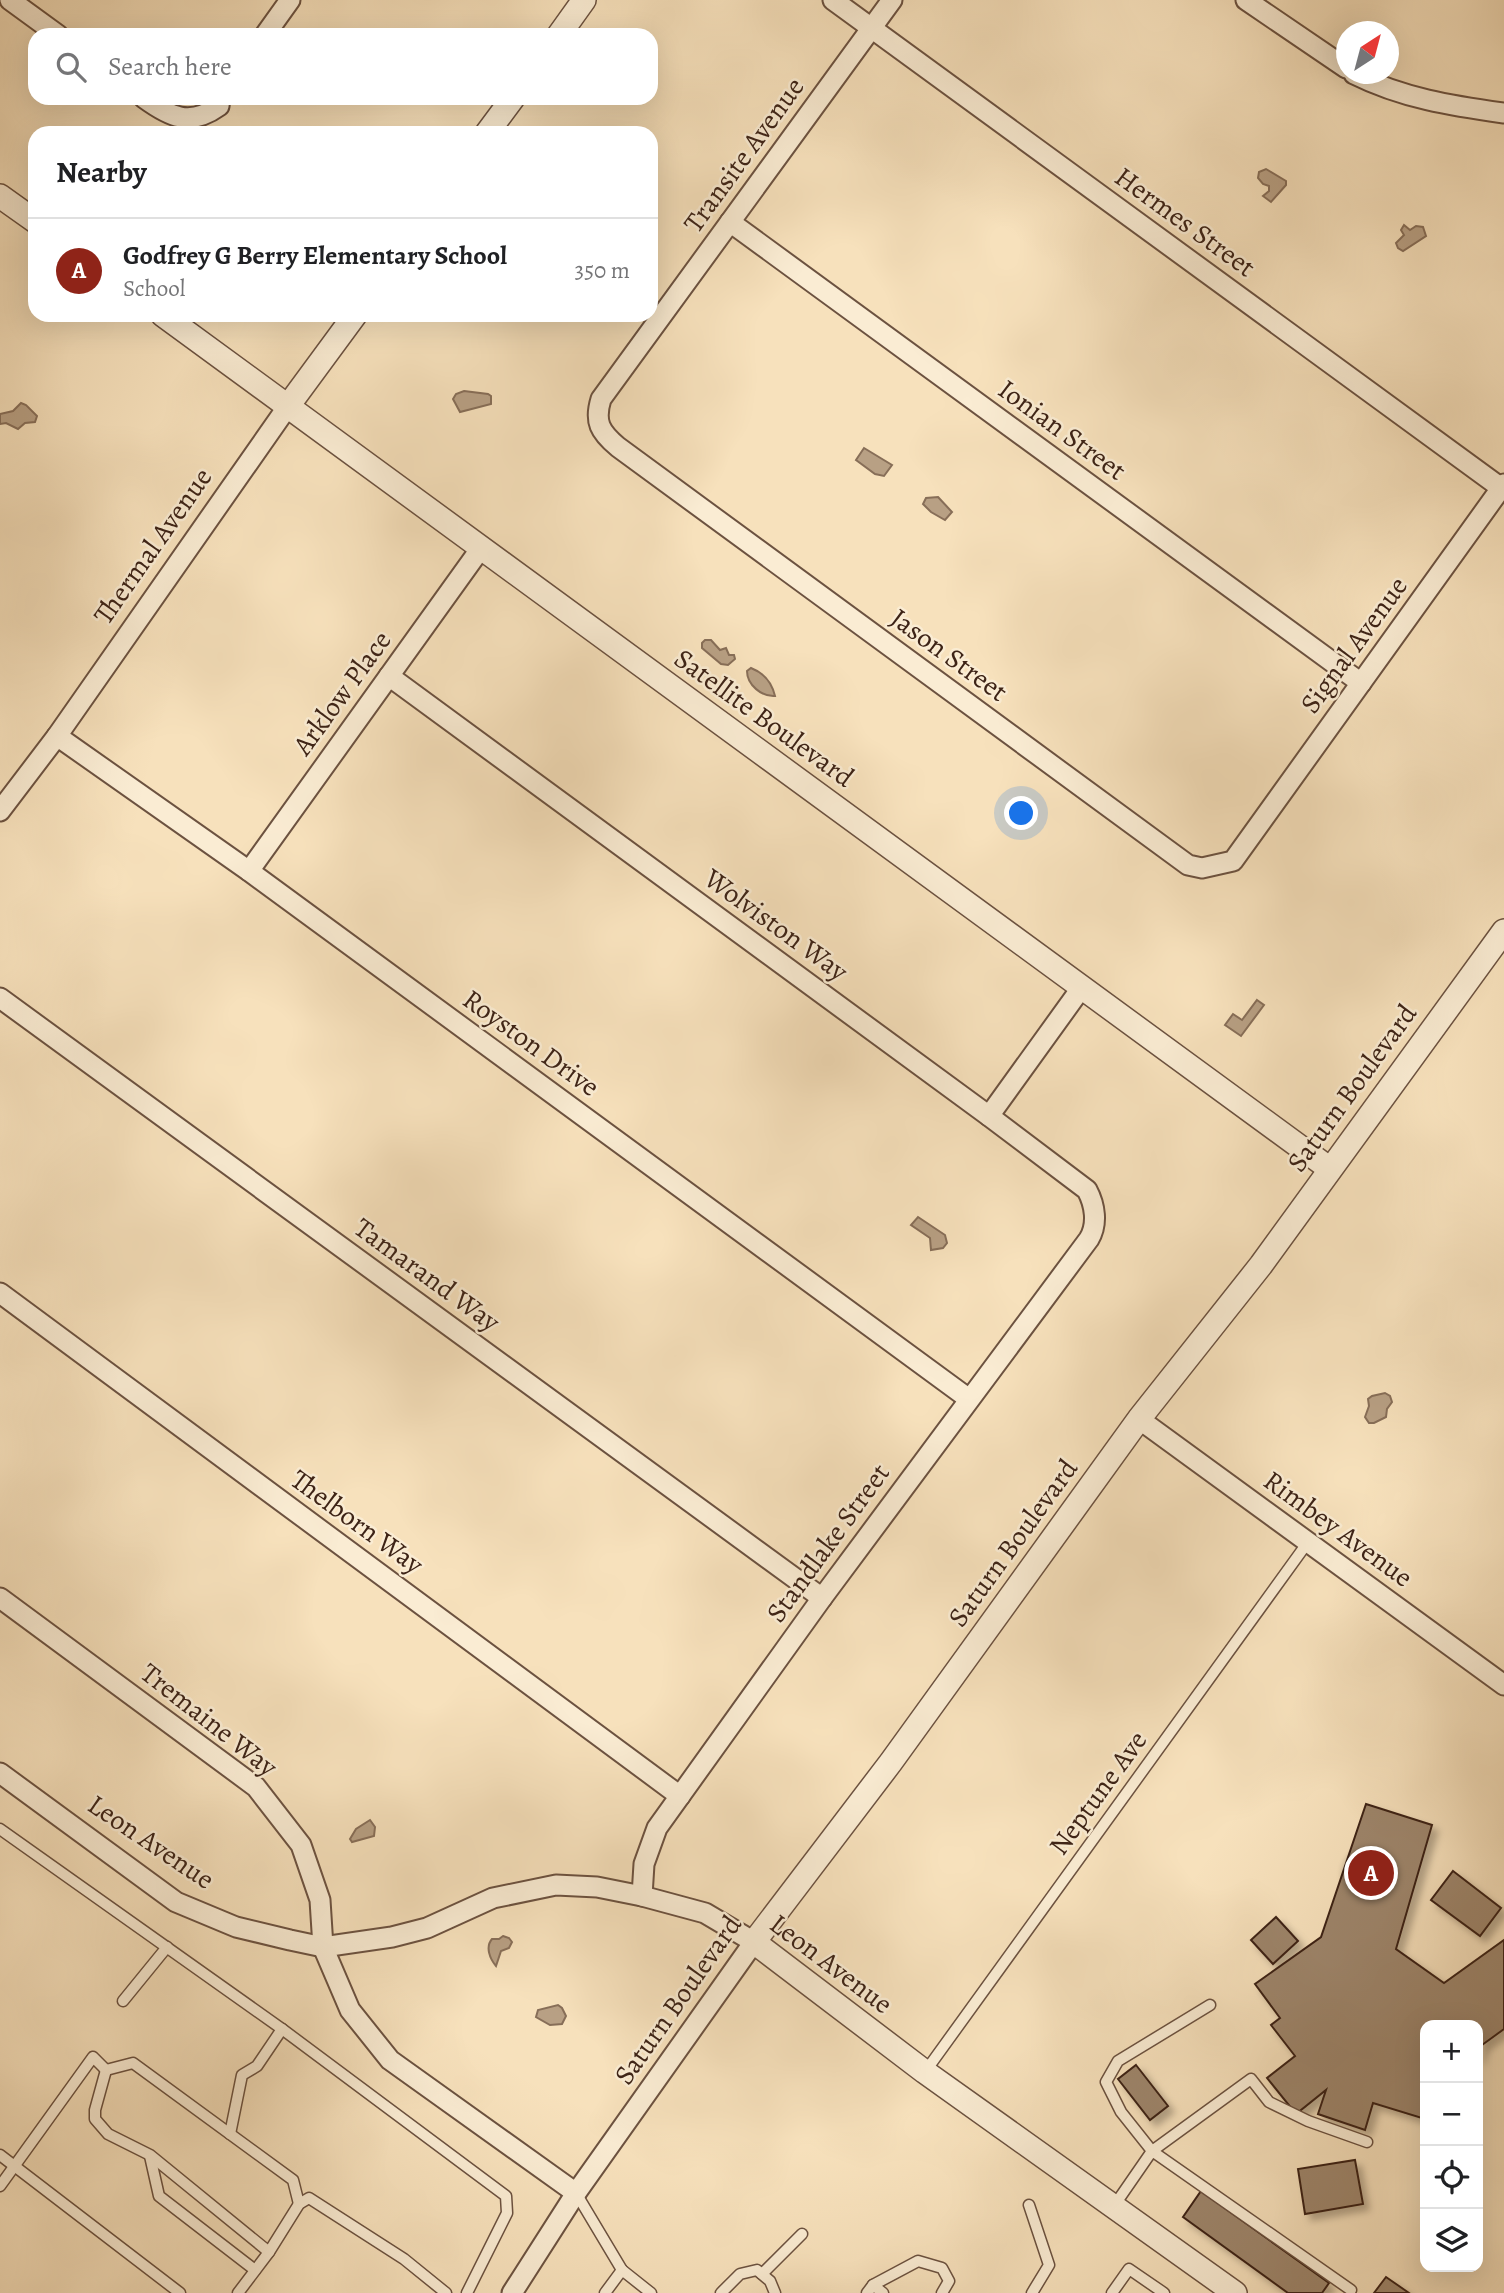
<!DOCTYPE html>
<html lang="en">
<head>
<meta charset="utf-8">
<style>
  body { margin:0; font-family:Alegreya,serif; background:#f6f6f6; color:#202124 }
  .controls { position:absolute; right:21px; bottom:21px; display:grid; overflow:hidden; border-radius:14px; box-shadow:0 7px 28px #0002 }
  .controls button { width:63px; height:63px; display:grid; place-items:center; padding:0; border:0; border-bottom:2px solid #e0e0e0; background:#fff; color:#202124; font:35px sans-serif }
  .compass { position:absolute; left:1336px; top:21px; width:63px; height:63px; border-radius:50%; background:#fff; box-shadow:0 7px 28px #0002; rotate:36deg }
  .you { position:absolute; left:1022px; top:814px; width:24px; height:24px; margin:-18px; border:5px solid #fff; border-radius:50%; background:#1a73e8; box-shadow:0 0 0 10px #1a73e833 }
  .badge { display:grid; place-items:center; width:46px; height:46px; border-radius:50%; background:#8f2418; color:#fff; font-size:23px; font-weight:700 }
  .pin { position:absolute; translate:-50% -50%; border:4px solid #fff; box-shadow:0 2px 7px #0006 }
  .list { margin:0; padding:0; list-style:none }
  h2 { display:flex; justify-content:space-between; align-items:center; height:91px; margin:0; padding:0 28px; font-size:30px }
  h2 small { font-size:23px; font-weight:400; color:#757577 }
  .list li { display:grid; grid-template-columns:46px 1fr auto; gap:21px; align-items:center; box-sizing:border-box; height:105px; padding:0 28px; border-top:2px solid #e0e0e0 }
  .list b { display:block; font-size:26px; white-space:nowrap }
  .list p { margin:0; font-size:23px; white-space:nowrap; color:#757577 }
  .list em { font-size:23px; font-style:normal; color:#757577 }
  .icon { flex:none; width:38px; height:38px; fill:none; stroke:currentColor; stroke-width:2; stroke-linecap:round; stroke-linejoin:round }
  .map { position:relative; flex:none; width:1504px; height:2293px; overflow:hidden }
  .search { position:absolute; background:#fff; box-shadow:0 7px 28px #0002; left:28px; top:28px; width:630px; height:77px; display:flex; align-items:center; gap:18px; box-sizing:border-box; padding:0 24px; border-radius:21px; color:#757577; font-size:26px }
  .panel { position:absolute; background:#fff; box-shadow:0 7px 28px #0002; left:28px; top:126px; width:630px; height:196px; border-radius:21px }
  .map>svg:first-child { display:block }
  .water { fill:#b8a084; stroke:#876e58; stroke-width:2 }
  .building { fill:#9e866c; stroke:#3d2316; stroke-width:2; filter:url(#shadow) }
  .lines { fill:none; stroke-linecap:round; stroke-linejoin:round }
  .service-casing { stroke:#6c5240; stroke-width:13 }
  .minor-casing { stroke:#6c5240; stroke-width:23 }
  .tertiary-casing { stroke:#6c5240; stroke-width:26 }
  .service { stroke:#faecd3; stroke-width:10 }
  .minor { stroke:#faecd3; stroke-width:19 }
  .tertiary { stroke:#faecd3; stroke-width:23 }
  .labels { text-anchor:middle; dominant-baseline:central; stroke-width:5; stroke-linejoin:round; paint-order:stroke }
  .street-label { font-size:28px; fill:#3d2316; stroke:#faecd3 }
</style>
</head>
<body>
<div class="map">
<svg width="1504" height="2293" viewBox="0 0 1504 2293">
  <defs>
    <filter id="shadow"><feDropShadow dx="6" dy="6" stdDeviation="3.5" flood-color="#0004"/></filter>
  </defs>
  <rect width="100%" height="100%" fill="#f7e1bc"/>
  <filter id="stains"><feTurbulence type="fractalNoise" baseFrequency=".00286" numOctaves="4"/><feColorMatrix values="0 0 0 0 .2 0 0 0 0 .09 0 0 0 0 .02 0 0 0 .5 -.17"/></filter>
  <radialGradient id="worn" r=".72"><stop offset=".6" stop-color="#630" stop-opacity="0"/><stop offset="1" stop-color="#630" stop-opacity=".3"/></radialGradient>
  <g class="water">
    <path d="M1266 169 1286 181V185L1271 202 1263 196 1269 191V186L1263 184 1258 178 1259 172Z"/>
    <path d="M1404 225 1410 230 1416 226 1423 227 1426 236 1403 251 1398 248 1396 243 1404 235 1401 230Z"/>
    <path d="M464 391 488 394 491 396V404L460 412 453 399 456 394Z"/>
    <path d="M21 403 26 405 37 416 35 422 25 423 18 429 6 423 0 424V414L13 411Z"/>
    <path d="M864 448 892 465 884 476 875 474 856 460Z"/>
    <path d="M938 497 952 512 945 520 931 512 923 504 926 498Z"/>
    <path d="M705 640H711L720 650 726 648 729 655H734L735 659 728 665 721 664 702 648V643Z"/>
    <path d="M751 668C764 673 772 683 775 696 762 697 747 685 747 671Z"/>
    <path d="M1257 1000 1264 1005 1241 1036 1225 1025 1233 1014 1242 1020Z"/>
    <path d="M918 1217 945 1235 947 1243 943 1248 931 1250 930 1238 911 1225Z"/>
    <path d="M1385 1393 1390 1396 1392 1402 1387 1409 1386 1417 1374 1423H1369L1365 1417 1369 1406 1368 1399 1372 1396Z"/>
    <path d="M370 1820 375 1827 374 1836 352 1842 350 1839 356 1829Z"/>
    <path d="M503 1936 509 1938 512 1942 509 1948 501 1951 496 1966C490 1959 485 1947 492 1939H499Z"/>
    <path d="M558 2005 562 2008 566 2016 562 2024 550 2025 536 2017 538 2010Z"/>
  </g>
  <g class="building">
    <path d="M1366 1804 1432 1825 1396 1949 1444 1983 1504 1940V2029L1482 2045 1478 2059V2025H1425V2119L1373 2103 1365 2130 1318 2114 1326 2090 1296 2114 1267 2078 1295 2056 1271 2025 1280 2018 1255 1984 1321 1937Z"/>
    <path d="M1453 1871 1501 1908 1480 1936 1431 1900Z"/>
    <path d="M1276 1917 1298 1941 1273 1964 1251 1940Z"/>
    <path d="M1136 2065 1168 2106 1150 2120 1118 2079Z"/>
    <path d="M1355 2160 1363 2204 1305 2214 1298 2169Z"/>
    <path d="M1201 2191 1329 2283 1322 2293H1288L1183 2217Z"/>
    <path d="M1386 2277 1409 2293H1374Z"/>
  </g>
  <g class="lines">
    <g class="service-casing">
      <g id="service">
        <path d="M0 1829 282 2029 506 2196 507 2213 467 2293"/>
        <path d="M123 2001 167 1947"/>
        <path d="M1210 2005 1118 2061 1106 2082 1121 2112 1152 2151 1251 2079 1269 2102 1308 2121 1367 2142"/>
        <path d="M106 2070 95 2110V2119L108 2134 150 2155 269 2252"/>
        <path d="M925 2072 1308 1542"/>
        <path d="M230 2134 242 2075 257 2066 282 2029"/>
        <path d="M0 2155 180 2293"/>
        <path d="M150 2156 159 2196 255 2270"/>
        <path d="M0 2186 93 2057 106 2070 133 2063 293 2180 299 2204"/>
        <path d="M576 2193 622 2270 605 2293"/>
        <path d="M1029 2205 1049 2265 1032 2293"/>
        <path d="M1114 2206 1152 2151 1351 2290"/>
        <path d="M622 2270 651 2293"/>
        <path d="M762 2274 802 2234"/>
        <path d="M873 2285 918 2261 942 2268 949 2281 942 2293"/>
        <path d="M238 2293 269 2252 299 2204 309 2198 404 2259 446 2293"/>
        <path d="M721 2293 740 2274 757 2270 770 2281 775 2293"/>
        <path d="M867 2293 873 2285 883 2293"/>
        <path d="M1112 2293 1129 2269 1164 2293"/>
      </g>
    </g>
    <g class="minor-casing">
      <g id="minor">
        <path d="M10 0 58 35"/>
        <path d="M833 0 1504 490"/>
        <path d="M892 0 601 399C594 422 600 432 618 447L1188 865 1202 868 1233 861 1504 484"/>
        <path d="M1246 0 1346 68"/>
        <path d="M265 35 290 0"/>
        <path d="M1354 74C1402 98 1452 106 1504 113"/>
        <path d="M144 98C170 117 190 127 219 106L220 98"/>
        <path d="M730 222 1361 683"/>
        <path d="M389 676 989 1116 1087 1190C1095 1205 1098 1224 1089 1239L822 1598 657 1828 644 1864 642 1896"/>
        <path d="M57 736 249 871 969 1399"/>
        <path d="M0 811 57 736 288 406"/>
        <path d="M249 871 481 548"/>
        <path d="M0 998 822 1598"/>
        <path d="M989 1116 1082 987"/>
        <path d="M0 1293 680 1796"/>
        <path d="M1139 1419 1504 1685"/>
        <path d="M0 1598 256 1787 301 1845 320 1900 323 1947 350 2010 390 2060 576 2193"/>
        <path d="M0 1773 176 1902 236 1927 290 1940 323 1947 392 1937 427 1928 493 1898 556 1885 597 1887 642 1896 705 1913 754 1942 576 2193 512 2293"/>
      </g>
    </g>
    <g class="tertiary-casing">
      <g id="tertiary">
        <path d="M559 35 584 0"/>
        <path d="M487 133 513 98"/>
        <path d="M0 196 35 221"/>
        <path d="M163 315 1330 1169"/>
        <path d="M288 406 355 315"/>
        <path d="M1235 2293 925 2072 754 1942 891 1762 1139 1419 1261 1265 1504 931"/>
      </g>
    </g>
    <use href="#service" class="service"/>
    <use href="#minor" class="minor"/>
    <use href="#tertiary" class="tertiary"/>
  </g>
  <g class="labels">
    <g class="street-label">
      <text transform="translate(744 155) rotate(-54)">Transite Avenue</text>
      <text transform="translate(1185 222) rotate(36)">Hermes Street</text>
      <text transform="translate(1062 430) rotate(36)">Ionian Street</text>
      <text transform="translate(153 546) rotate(-55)">Thermal Avenue</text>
      <text transform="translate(1354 645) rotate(-54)">Signal Avenue</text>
      <text transform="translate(949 655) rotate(36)">Jason Street</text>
      <text transform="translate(342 693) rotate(-54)">Arklow Place</text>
      <text transform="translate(764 718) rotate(36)">Satellite Boulevard</text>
      <text transform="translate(776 925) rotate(36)">Wolviston Way</text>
      <text transform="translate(531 1043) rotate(36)">Royston Drive</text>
      <text transform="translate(1352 1088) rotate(-54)">Saturn Boulevard</text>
      <text transform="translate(427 1275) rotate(36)">Tamarand Way</text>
      <text transform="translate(357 1522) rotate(36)">Thelborn Way</text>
      <text transform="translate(1338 1529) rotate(36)">Rimbey Avenue</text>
      <text transform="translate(828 1543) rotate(-54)">Standlake Street</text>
      <text transform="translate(1013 1543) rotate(-54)">Saturn Boulevard</text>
      <text transform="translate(209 1720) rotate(38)">Tremaine Way</text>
      <text transform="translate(1098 1793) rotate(-54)">Neptune Ave</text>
      <text transform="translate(151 1842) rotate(34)">Leon Avenue</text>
      <text transform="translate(831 1964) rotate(37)">Leon Avenue</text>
      <text transform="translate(678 2000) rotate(-55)">Saturn Boulevard</text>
    </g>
  </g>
  <rect width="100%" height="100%" filter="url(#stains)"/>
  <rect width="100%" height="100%" fill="url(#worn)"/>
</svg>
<div class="controls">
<button>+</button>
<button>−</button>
<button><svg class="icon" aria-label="locate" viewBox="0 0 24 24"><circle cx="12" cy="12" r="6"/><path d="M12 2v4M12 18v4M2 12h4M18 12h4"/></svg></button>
<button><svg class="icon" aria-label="layers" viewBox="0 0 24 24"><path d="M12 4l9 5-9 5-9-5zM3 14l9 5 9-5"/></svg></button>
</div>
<svg class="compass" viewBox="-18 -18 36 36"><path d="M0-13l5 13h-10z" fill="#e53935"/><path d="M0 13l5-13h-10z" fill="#757577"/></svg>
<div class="you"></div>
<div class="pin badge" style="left:1371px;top:1873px">A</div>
<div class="search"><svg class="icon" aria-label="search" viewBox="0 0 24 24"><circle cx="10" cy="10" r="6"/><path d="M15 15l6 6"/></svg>Search here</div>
<section class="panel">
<h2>Nearby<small></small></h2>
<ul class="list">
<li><span class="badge">A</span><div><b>Godfrey G Berry Elementary School</b><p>School</p></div><em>350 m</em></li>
</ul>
</section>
</div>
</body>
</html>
